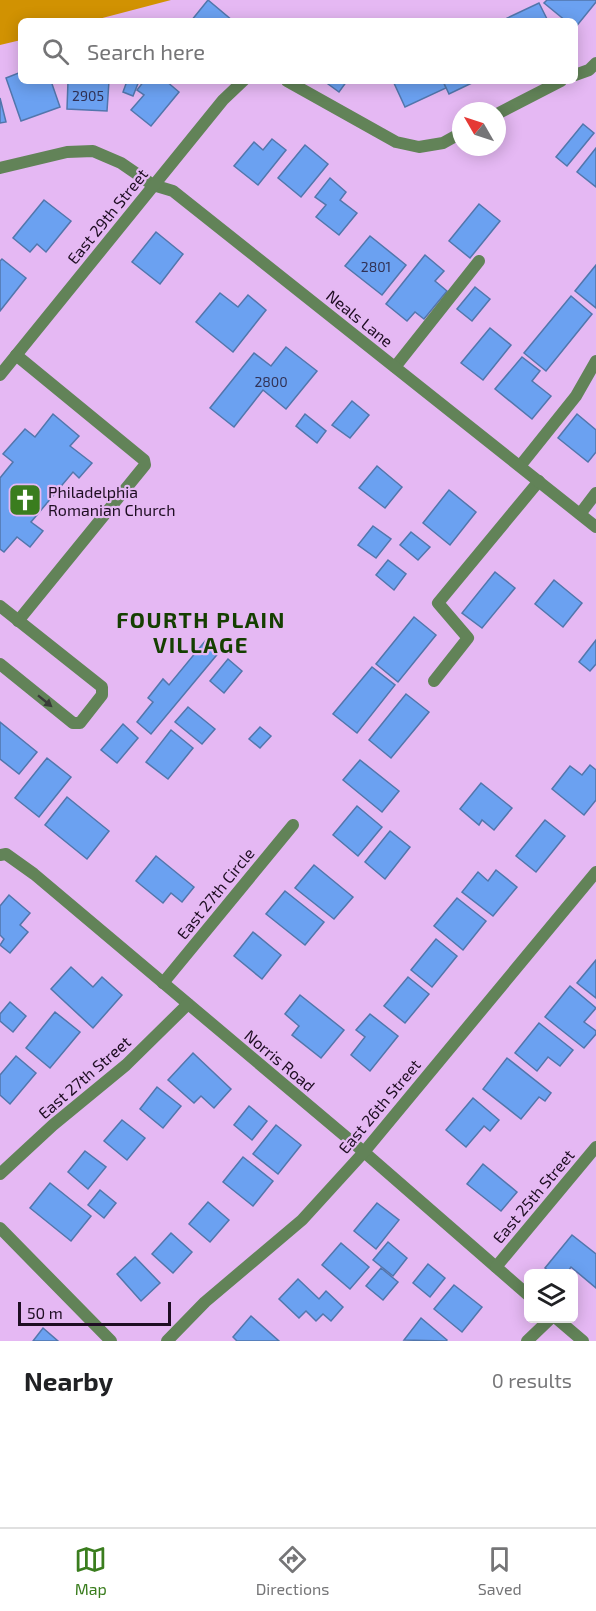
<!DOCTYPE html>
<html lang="en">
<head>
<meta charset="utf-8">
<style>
  body { margin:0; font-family:"Exo 2",sans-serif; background:#f2f2f2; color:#202124 }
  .controls { position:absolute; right:18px; bottom:18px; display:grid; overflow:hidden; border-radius:9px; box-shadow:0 3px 15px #0003 }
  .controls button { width:54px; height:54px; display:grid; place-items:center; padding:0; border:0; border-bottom:2px solid #e0e0e0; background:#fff; color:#202124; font:30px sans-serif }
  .compass { position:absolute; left:452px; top:102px; width:54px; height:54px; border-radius:50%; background:#fff; box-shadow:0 3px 15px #0003; rotate:309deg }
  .scale { position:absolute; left:18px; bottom:15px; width:153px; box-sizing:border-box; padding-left:6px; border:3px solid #1e0d22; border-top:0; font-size:16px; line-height:21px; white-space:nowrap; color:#1e0d22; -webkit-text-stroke:4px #e5b8f3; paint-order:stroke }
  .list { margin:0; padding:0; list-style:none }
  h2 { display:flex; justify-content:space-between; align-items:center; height:78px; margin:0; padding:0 24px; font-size:26px }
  h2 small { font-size:20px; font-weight:400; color:#757577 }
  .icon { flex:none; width:33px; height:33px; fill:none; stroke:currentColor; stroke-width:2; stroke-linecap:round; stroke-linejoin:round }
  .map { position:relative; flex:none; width:596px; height:1341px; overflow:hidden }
  .search { position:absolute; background:#fff; box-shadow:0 3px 15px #0003; left:18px; right:18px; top:18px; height:66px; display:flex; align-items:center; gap:15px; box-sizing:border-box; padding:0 21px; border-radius:9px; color:#757577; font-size:22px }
  .sheet { height:186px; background:#fff }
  nav { display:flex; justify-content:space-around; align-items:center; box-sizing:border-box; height:84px; border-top:2px solid #e0e0e0; background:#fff; font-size:16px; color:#757577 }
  nav a { display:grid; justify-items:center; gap:3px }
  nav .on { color:#3a7d1e }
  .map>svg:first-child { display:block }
  .green { fill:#d19202 }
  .building { fill:#6ba1f1; stroke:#5276ac; stroke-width:1.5 }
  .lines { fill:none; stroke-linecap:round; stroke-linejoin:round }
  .lane { stroke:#628358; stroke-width:12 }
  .street { stroke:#628358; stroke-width:12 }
  .oneway { fill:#393c38 }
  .labels { text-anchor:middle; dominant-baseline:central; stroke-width:4.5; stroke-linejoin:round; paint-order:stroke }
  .number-label { font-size:14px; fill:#313256 }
  .street-label { font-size:16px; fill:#1e0d22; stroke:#e5b8f3 }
  .poi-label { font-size:16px; fill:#1e0d22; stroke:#e5b8f3; text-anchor:start }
  .district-label { font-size:22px; font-weight:bold; letter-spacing:1.5px; fill:#153f01; stroke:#e5b8f3 }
</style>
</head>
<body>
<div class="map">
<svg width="596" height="1341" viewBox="0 0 596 1341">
  <rect width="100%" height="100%" fill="#e5b8f3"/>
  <path class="green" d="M0 0H171L91 21H21V40L0 45Z"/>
  <g class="building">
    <path d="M208 0 233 21H191Z"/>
    <path d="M547 0H596V2L575 28V21H566L544 3Z"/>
    <path d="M539 3 548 21H501Z"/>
    <path d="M21 72V81H51L60 107 21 121 6 78Z"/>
    <path d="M68 81H109L107 111 67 109Z"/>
    <path d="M127 81H139L133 96 123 92Z"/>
    <path d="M144 81H166L179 92 151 126 131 110 144 95 137 90Z"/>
    <path d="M324 81H347L339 92Z"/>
    <path d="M393 81H443L446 88 405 107Z"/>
    <path d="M443 81H476L449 94Z"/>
    <path d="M0 98 6 122 0 123Z"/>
    <path d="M583 124 594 133 567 166 556 157Z"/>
    <path d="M272 139 286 150 258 185 234 166 254 142 263 150Z"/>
    <path d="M305 145 328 164 301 197 278 178Z"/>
    <path d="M596 148V187L577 172Z"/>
    <path d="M330 178 346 192 340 200 357 213 339 235 316 217 326 205 315 197Z"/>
    <path d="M44 200 71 221 46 252 37 244 30 252 13 238Z"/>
    <path d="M479 204 500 221 470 258 449 241Z"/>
    <path d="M156 232 183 254 160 284 132 262Z"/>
    <path d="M370 236 406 265 382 295 345 266Z"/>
    <path d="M425 255 444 271 435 281 447 291 424 319 415 312 407 321 386 304Z"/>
    <path d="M2 259 26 278 0 311V261Z"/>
    <path d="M596 265V308L575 291Z"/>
    <path d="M475 287 490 299 472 321 457 309Z"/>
    <path d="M220 293 238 307 248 295 266 310 233 352 196 322Z"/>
    <path d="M571 296 592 314 546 371 524 353Z"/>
    <path d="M490 328 511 345 483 380 461 363Z"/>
    <path d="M286 347 317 371 286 409 263 390 234 427 210 408 254 353 271 366Z"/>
    <path d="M522 357 540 371 532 381 551 396 532 419 495 389Z"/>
    <path d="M352 401 369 415 350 438 332 425Z"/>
    <path d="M53 414 79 436 70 446 92 463 79 478 73 472 31 522 43 531 30 547 17 537 4 552 0 549V478L13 462 3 454 25 429 35 437Z"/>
    <path d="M305 414 326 431 317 443 296 426Z"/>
    <path d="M577 414 596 430V452L588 462 558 438Z"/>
    <path d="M377 466 402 487 385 508 359 488Z"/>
    <path d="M449 490 476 512 450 545 423 523Z"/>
    <path d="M373 526 391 539 376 558 358 545Z"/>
    <path d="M411 532 430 547 418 560 400 545Z"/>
    <path d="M388 560 406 574 394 590 376 575Z"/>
    <path d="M495 572 515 588 482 628 462 613Z"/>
    <path d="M554 580 582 603 563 627 535 604Z"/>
    <path d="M414 617 436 635 398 682 376 664Z"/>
    <path d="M206 640 220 651 151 734 137 722 153 702 148 698 163 679 169 685Z"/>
    <path d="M596 640V664L590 671 579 662Z"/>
    <path d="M228 659 242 671 224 693 210 681Z"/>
    <path d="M372 667 395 685 357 733 333 714Z"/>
    <path d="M406 694 429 712 391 758 369 740Z"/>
    <path d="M188 707 215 729 202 744 175 722Z"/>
    <path d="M0 722 37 752 19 774 0 759Z"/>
    <path d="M123 724 138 738 117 763 101 750Z"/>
    <path d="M260 727 271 736 260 748 249 739Z"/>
    <path d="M171 730 193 748 168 779 146 762Z"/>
    <path d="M47 758 71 777 39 817 15 798Z"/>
    <path d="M360 760 399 791 382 812 343 780Z"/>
    <path d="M590 765 596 770V800L584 815 552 789 570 766 582 775Z"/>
    <path d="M481 783 512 808 494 830 482 820 479 825 460 809Z"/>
    <path d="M67 797 109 831 87 859 45 825Z"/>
    <path d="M357 806 382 827 358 856 333 835Z"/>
    <path d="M545 820 565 836 536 872 516 856Z"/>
    <path d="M390 831 410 847 385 879 365 862Z"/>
    <path d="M156 856 194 887 182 902 171 893 163 903 136 881Z"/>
    <path d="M314 865 353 897 334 919 295 888Z"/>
    <path d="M496 870 517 887 493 916 462 892 478 872 488 881Z"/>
    <path d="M285 891 324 922 305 945 266 914Z"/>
    <path d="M9 895 30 913 20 925 28 932 10 953 0 945 4 939 0 935V906Z"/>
    <path d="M457 898 486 921 463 950 434 926Z"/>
    <path d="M253 932 281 955 262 979 234 956Z"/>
    <path d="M436 939 457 956 432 987 411 970Z"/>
    <path d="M596 960V998L577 983Z"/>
    <path d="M71 967 93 987 102 977 122 995 93 1028 51 989Z"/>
    <path d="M408 977 429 994 405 1023 384 1006Z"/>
    <path d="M570 986 596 1008 584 1022 596 1031V1034L584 1048 545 1017Z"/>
    <path d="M300 995 344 1030 321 1058 292 1035 299 1026 285 1014Z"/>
    <path d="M10 1002 26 1016 13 1032 0 1021V1014Z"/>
    <path d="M55 1012 80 1032 50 1068 26 1048Z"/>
    <path d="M370 1014 398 1036 370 1071 351 1055 365 1037 356 1030Z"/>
    <path d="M539 1023 573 1050 560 1066 548 1057 537 1071 515 1053Z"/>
    <path d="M193 1053 231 1089 214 1108 201 1096 194 1103 168 1080Z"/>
    <path d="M16 1056 36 1073 10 1104 0 1095V1075Z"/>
    <path d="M507 1058 551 1093 545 1101 539 1097 521 1119 483 1089Z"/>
    <path d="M157 1087 181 1106 163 1128 140 1109Z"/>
    <path d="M473 1098 499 1120 490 1131 484 1126 466 1147 446 1130Z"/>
    <path d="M249 1106 267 1121 252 1140 234 1125Z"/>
    <path d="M122 1120 145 1138 127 1160 104 1141Z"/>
    <path d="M276 1125 301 1145 278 1174 253 1154Z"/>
    <path d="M85 1151 106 1167 88 1189 68 1172Z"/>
    <path d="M243 1157 273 1181 253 1206 223 1182Z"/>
    <path d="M483 1164 517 1192 501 1211 467 1184Z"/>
    <path d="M50 1183 91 1216 71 1241 30 1208Z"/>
    <path d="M100 1190 116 1203 104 1218 88 1205Z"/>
    <path d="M208 1202 229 1220 210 1242 189 1224Z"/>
    <path d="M377 1203 399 1220 376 1249 354 1231Z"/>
    <path d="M171 1233 192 1252 173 1273 152 1254Z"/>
    <path d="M572 1235 596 1254V1288L571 1267 566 1274H552L545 1268Z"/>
    <path d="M388 1242 407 1258 393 1276 373 1260Z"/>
    <path d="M341 1243 369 1267 350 1289 322 1265Z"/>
    <path d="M135 1257 160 1283 141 1301 117 1274Z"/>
    <path d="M428 1264 445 1278 430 1297 413 1283Z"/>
    <path d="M381 1268 398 1282 383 1300 366 1286Z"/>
    <path d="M298 1279 319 1299 326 1291 343 1307 331 1321 323 1314 316 1321 306 1311 299 1318 279 1299Z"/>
    <path d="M454 1285 482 1307 462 1332 434 1309Z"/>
    <path d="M251 1316 279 1341H237L233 1337Z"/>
    <path d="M421 1318 447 1340 446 1341 404 1340Z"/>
    <path d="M43 1328 58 1341H33Z"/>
  </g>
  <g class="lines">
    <g class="lane">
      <path d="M575 75 589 70 596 63"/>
      <path d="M287 81 396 142 419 147 443 143 461 133"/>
      <path d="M497 114 561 81"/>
      <path d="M16 355 144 460 145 465 18 621"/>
      <path d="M395 367 479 261"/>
      <path d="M520 466 576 396 596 361"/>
      <path d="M0 606 102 687V695L80 723H73L0 664"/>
      <path d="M434 681 468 638 438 603 539 481"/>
    </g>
    <g class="street">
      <path d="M0 168 67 152 93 151 121 163 153 185 173 191 596 527"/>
      <path d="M0 375 223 100 243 81"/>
      <path d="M580 514 596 493"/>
      <path d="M0 855 6 854 34 874 364 1152 528 1295"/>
      <path d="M163 983 293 825"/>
      <path d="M0 1174 53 1125 126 1065 188 1004"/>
      <path d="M0 1228 111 1341"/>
      <path d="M496 1267 596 1147"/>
      <path d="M556 1318 583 1341"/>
      <path d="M167 1341 205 1302 302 1220 364 1152 596 872"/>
      <path d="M527 1341 551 1318"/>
    </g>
  </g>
  <defs><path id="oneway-solid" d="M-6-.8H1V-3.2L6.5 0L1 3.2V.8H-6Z" transform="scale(1.5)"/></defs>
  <use class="oneway" href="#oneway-solid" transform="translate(45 701) rotate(39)"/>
  <defs>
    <g id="church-square" transform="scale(1.725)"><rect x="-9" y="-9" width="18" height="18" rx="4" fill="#3a7d1e" stroke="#e5b8f3"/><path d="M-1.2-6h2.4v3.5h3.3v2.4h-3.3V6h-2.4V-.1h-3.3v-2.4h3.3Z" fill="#fff"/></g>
  </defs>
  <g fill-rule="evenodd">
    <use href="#church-square" x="25" y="500"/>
  </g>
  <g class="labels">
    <g class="number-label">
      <text x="88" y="95">2905</text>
      <text x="376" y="266">2801</text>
      <text x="271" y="381">2800</text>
    </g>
    <g class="street-label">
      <text transform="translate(107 216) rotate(-51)">East 29th Street</text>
      <text transform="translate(360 318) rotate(39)">Neals Lane</text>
      <text transform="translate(215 893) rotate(-51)">East 27th Circle</text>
      <text transform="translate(280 1060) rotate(40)">Norris Road</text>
      <text transform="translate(84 1077) rotate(-41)">East 27th Street</text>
      <text transform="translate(379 1106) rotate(-50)">East 26th Street</text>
      <text transform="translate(533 1196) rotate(-50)">East 25th Street</text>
    </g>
    <g class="poi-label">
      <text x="48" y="491">Philadelphia<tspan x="48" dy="18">Romanian Church</tspan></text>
    </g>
    <g class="district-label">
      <text x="201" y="619">FOURTH PLAIN<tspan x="201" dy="25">VILLAGE</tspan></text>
    </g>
  </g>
</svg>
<div class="controls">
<button><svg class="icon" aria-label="layers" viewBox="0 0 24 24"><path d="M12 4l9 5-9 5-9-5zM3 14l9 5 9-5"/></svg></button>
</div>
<svg class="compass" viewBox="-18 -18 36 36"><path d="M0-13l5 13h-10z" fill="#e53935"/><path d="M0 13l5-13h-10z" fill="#757577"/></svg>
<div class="scale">50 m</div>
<div class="search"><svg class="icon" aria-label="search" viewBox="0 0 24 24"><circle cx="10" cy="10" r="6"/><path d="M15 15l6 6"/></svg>Search here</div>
</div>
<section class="sheet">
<h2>Nearby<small>0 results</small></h2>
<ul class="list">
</ul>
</section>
<nav>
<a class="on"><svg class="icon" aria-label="map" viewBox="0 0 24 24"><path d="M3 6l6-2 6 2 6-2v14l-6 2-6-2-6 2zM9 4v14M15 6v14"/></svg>Map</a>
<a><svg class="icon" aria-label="directions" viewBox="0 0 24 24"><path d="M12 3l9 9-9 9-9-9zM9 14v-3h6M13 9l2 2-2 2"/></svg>Directions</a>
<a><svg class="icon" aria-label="saved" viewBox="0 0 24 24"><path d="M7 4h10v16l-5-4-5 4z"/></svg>Saved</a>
</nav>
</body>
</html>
